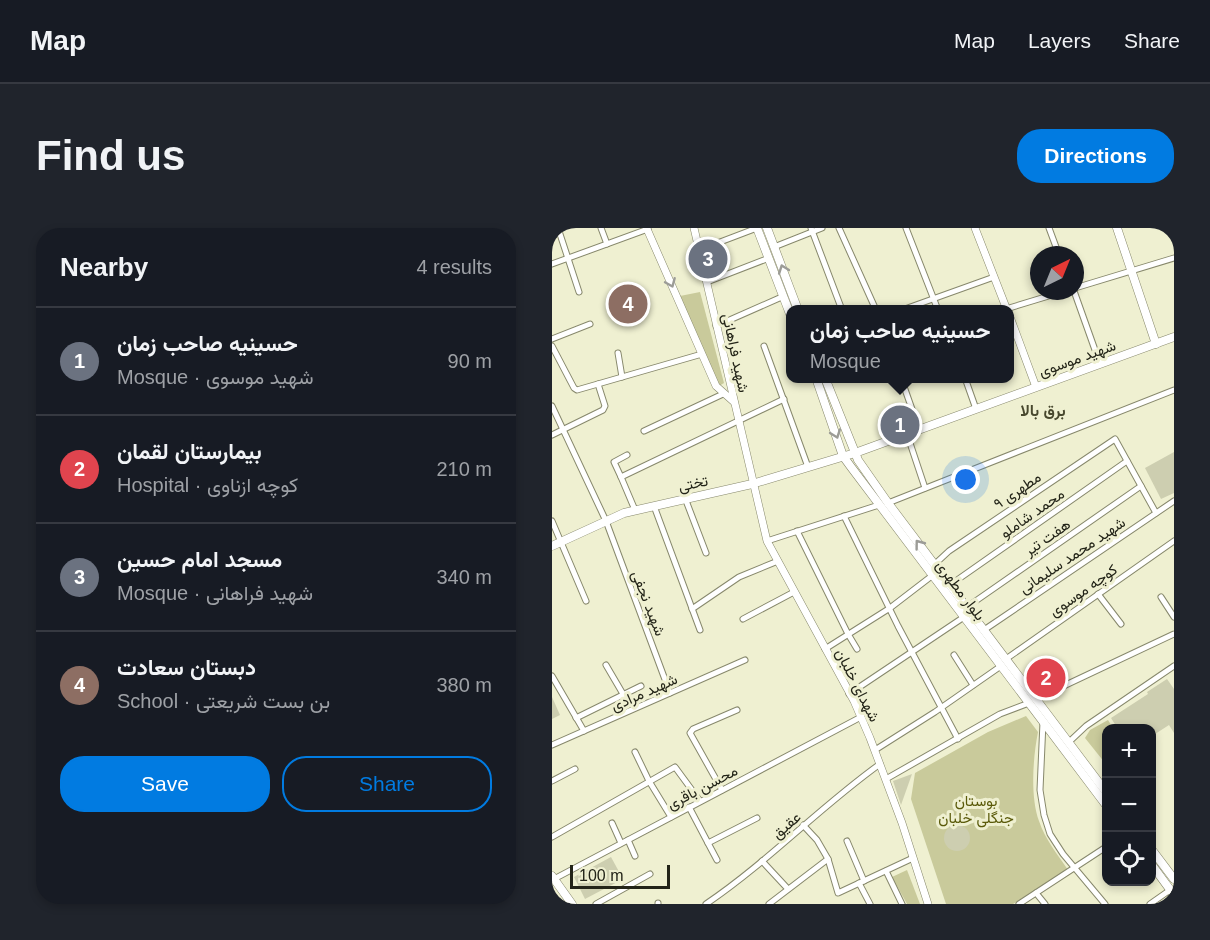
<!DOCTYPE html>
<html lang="en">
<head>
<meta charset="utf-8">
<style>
  body { margin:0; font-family:Arial,Vazirmatn,sans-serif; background:#20242c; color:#f1f3f6 }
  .controls { position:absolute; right:18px; bottom:18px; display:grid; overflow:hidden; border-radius:12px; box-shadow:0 3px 9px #0003 }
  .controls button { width:54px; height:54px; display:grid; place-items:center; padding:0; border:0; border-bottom:2px solid #363941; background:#171b24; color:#f1f3f6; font:30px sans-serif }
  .compass { position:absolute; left:478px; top:18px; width:54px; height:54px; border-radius:50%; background:#171b24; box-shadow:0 3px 9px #0003; rotate:43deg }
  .scale { position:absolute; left:18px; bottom:15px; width:100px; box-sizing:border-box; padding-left:6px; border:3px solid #232418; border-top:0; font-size:16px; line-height:21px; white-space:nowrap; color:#232418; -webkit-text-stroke:4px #eff0d1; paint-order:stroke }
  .you { position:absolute; left:414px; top:252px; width:21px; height:21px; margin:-15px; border:4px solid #fff; border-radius:50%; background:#1a73e8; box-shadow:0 0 0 9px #1a73e833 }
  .badge { display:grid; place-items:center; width:39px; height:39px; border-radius:50%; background:#017be1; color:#fff; font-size:20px; font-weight:700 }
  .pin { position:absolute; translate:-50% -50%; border:3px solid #fff; box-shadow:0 2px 6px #0006 }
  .popup { position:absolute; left:234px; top:77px; width:228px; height:78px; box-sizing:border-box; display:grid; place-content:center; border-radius:12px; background:#171b24; filter:drop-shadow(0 2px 4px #0005); font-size:20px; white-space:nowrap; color:#9ea1a6 }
  .popup b { font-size:22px; color:#f1f3f6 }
  .popup::after { content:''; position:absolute; left:50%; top:100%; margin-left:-12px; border:12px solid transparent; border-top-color:#171b24 }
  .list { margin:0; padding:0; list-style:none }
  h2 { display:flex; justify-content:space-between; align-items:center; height:78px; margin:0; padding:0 24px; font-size:26px }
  h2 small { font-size:20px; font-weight:400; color:#9ea1a6 }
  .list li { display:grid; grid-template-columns:39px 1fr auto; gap:18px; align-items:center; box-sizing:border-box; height:108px; padding:0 24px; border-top:2px solid #363941 }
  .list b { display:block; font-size:22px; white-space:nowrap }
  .list p { margin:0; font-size:20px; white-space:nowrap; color:#9ea1a6 }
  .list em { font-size:20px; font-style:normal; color:#9ea1a6 }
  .actions { display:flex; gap:12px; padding:18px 24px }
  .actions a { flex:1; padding:14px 0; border:2px solid #017be1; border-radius:24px; text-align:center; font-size:21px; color:#017be1 }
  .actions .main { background:#017be1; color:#fff }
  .icon { flex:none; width:33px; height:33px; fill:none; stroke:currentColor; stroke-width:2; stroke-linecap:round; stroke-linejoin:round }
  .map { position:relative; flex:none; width:622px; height:676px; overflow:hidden; border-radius:24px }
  header { display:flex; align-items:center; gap:36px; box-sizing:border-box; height:84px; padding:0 30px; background:#171b24; border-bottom:2px solid #363941 }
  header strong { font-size:28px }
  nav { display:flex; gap:33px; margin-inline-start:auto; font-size:21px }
  .intro { display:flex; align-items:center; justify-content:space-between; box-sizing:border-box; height:144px; padding:0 36px }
  h1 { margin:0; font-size:42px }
  .button { padding:15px 27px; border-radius:24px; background:#017be1; color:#fff; font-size:21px; font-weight:700 }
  main { display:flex; gap:36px; padding:0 36px }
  aside { flex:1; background:#171b24; border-radius:24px; box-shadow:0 3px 9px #0003 }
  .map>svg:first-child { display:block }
  .green { fill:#c9ca9b }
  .building { fill:#cdceb0 }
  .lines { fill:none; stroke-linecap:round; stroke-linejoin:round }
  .minor-casing { stroke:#87886c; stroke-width:7 }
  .tertiary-casing { stroke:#87886c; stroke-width:8 }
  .secondary-casing { stroke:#87886c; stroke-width:9 }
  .minor { stroke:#fff; stroke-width:5 }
  .tertiary { stroke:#fff; stroke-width:7 }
  .secondary { stroke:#fff; stroke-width:8 }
  .oneway { stroke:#9c9c97 }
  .labels { text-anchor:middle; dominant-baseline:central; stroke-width:6; stroke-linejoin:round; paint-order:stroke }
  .street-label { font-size:15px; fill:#232418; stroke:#eff0d1 }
  .park-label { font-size:15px; fill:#5a5a0a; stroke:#eff0d1 }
  .neighbourhood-label { font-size:16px; font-weight:bold; fill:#48482e; stroke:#eff0d1 }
</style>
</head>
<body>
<header>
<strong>Map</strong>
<nav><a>Map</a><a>Layers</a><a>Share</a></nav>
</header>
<div class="intro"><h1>Find us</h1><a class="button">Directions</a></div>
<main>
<aside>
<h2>Nearby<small>4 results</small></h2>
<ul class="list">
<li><span class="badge" style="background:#6b7280">1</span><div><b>حسینیه صاحب زمان</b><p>Mosque · شهید موسوی</p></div><em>90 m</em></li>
<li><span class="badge" style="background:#e0444e">2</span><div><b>بیمارستان لقمان</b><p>Hospital · کوچه ازناوی</p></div><em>210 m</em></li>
<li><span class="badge" style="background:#6b7280">3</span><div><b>مسجد امام حسین</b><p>Mosque · شهید فراهانی</p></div><em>340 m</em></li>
<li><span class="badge" style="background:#8d6e63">4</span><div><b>دبستان سعادت</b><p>School · بن بست شریعتی</p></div><em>380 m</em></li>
</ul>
<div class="actions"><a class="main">Save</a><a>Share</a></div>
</aside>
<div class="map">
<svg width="622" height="676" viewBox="0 0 622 676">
  <rect width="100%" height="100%" fill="#eff0d1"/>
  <g class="green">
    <path d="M148 64 172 155 167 158 128 68Z"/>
    <path d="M474 488 486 504C481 529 478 569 487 593 493 611 506 627 516 642L461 676H394L359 571 363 545 436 504Z"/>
    <path d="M556 492 561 500H554L553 535 533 510 538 502Z"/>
    <path d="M355 642 368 676H355L340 649Z"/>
  </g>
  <g class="building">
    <path d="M622 224V265L609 271 593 240Z"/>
    <path d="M615 451 622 461V505L617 497 600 508V501H566L559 490 596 466 595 464Z"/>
    <path d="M0 469 8 487 0 491Z"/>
    <path d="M360 546 349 577 341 553Z"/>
    <circle cx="405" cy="610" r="13"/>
    <path d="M59 629 71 651 33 671 22 649Z"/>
  </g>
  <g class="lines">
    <g class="minor-casing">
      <g id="minor">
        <path d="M6 0 27 64"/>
        <path d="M49 0 55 16"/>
        <path d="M259 0 290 82"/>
        <path d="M287 0 324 82"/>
        <path d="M354 0 386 82"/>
        <path d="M497 0 507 27"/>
        <path d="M222 19 270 0"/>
        <path d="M147 22 205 0"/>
        <path d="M0 36 96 1"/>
        <path d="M155 54 217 30"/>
        <path d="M523 60 622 30"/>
        <path d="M522 63 548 136"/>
        <path d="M454 81 513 63"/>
        <path d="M350 82 442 49"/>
        <path d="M164 98 232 68"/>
        <path d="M0 111 38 96"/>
        <path d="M0 118 22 160 25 162 150 126"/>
        <path d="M212 118 256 239"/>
        <path d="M66 125 70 149"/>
        <path d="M349 150 367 201"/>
        <path d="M413 150 424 181"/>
        <path d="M0 178 54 293 118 465"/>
        <path d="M92 203 171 166"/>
        <path d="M355 206 373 260"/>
        <path d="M0 207 51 182 53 178 46 156"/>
        <path d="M69 249 62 234 75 227"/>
        <path d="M133 270 154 325"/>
        <path d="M336 275 622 162"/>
        <path d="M102 278 148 402"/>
        <path d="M83 282 69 249 232 171"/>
        <path d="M292 288 346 398 406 511"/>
        <path d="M0 293 34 373"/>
        <path d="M245 303 296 406 305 421"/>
        <path d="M215 313 327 277"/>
        <path d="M383 336 397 323 563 211 604 285"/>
        <path d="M398 357 575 233"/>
        <path d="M546 366 569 396"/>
        <path d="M609 369 622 389"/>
        <path d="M415 379 589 258"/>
        <path d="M140 381 187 349 226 333"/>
        <path d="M191 391 242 364"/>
        <path d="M432 402 622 273"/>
        <path d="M273 421 338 380 381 347"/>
        <path d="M402 427 421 457"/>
        <path d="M454 431 622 313"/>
        <path d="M54 437 71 466"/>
        <path d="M0 448 32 503"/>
        <path d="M297 466 412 389"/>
        <path d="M484 471 622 406"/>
        <path d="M24 490 89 458"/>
        <path d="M491 494 488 562 492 587 498 606 511 626 553 676"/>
        <path d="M517 514 534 498 622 438"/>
        <path d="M0 517 193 432"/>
        <path d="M323 522 383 484 449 438"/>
        <path d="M83 524 97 553 119 589"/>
        <path d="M334 551 448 486 477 475"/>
        <path d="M0 553 23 541"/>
        <path d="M170 562 138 505 141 501 185 482"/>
        <path d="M137 579 156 615 205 590"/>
        <path d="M60 595 69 615"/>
        <path d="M251 597 265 612 276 631 286 665 361 630"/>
        <path d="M0 609 123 539 148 573"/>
        <path d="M76 612 83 628"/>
        <path d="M295 613 312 653"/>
        <path d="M156 615 165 632"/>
        <path d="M210 633 236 661"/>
        <path d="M334 643 350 676"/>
        <path d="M2 651 309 489"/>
        <path d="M307 655 318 676"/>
        <path d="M484 665 493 676"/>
        <path d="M106 675V676"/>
        <path d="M44 676 98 646"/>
        <path d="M154 676C216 634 268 579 328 536"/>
        <path d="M217 676 276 631"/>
        <path d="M467 676 554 619"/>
        <path d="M598 676 618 662"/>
      </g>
    </g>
    <g class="tertiary-casing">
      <g id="tertiary">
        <path d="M142 0 215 313 302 473 318 510 350 595 376 676"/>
        <path d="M423 0 455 82"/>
        <path d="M95 1 164 158 182 174"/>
        <path d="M458 89 484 159"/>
      </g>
    </g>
    <g class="secondary-casing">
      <g id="secondary">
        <path d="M205 0 238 86"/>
        <path d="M215 0 246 82"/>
        <path d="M565 0 604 116"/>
        <path d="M264 150 291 228 299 239 554 577"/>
        <path d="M273 150 306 232 336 275 554 564"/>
        <path d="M0 318 72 285 200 256 303 225 622 109"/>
        <path d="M600 622 622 651"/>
        <path d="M600 637 622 667"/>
        <path d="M0 648 20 676"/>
      </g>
    </g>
    <use href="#minor" class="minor"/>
    <use href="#tertiary" class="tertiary"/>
    <use href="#secondary" class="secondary"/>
  </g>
  <defs><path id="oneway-chevron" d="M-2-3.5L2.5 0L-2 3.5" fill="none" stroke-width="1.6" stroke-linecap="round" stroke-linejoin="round" transform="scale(1.5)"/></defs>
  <g class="oneway">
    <use href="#oneway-chevron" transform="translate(231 41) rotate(-110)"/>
    <use href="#oneway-chevron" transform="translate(119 55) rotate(67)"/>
    <use href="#oneway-chevron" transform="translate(284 206) rotate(70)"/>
    <use href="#oneway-chevron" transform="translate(367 316) rotate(-127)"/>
  </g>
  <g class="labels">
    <g class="street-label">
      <text transform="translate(184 125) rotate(78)">شهید فراهانی</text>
      <text transform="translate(525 130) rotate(-20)">شهید موسوی</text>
      <text transform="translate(141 255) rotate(-12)">تختی</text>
      <text transform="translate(465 262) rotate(-34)">مطهری ۹</text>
      <text transform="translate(480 285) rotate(-35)">محمد شاملو</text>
      <text transform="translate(495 309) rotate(-35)">هفت تیر</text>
      <text transform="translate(520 327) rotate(-34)">شهید محمد سلیمانی</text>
      <text transform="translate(409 362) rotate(53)">بلوار مطهری</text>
      <text transform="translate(531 362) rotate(-35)">کوچه موسوی</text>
      <text transform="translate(97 375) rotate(69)">شهید نجفی</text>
      <text transform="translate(306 457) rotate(63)">شهدای خلبان</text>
      <text transform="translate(92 464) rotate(-24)">شهید مرادی</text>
      <text transform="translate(150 559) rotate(-28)">محسن باقری</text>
      <text transform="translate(234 597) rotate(-41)">عقیق</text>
    </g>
    <g class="park-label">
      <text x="424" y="572">بوستان<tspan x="424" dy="17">جنگلی خلبان</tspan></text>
    </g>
    <g class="neighbourhood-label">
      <text x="491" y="182">برق بالا</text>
    </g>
  </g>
</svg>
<div class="controls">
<button>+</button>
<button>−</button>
<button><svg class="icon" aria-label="locate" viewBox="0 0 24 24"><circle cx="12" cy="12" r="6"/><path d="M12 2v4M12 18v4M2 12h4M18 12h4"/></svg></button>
</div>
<svg class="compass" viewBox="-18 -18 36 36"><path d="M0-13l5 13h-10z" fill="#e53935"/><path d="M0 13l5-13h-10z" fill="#9ea1a6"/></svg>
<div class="scale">100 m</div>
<div class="you"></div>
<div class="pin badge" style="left:348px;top:197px;background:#6b7280">1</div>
<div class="popup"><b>حسینیه صاحب زمان</b>Mosque</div>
<div class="pin badge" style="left:494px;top:450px;background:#e0444e">2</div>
<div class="pin badge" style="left:156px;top:31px;background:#6b7280">3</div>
<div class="pin badge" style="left:76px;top:76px;background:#8d6e63">4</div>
</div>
</main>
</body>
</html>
